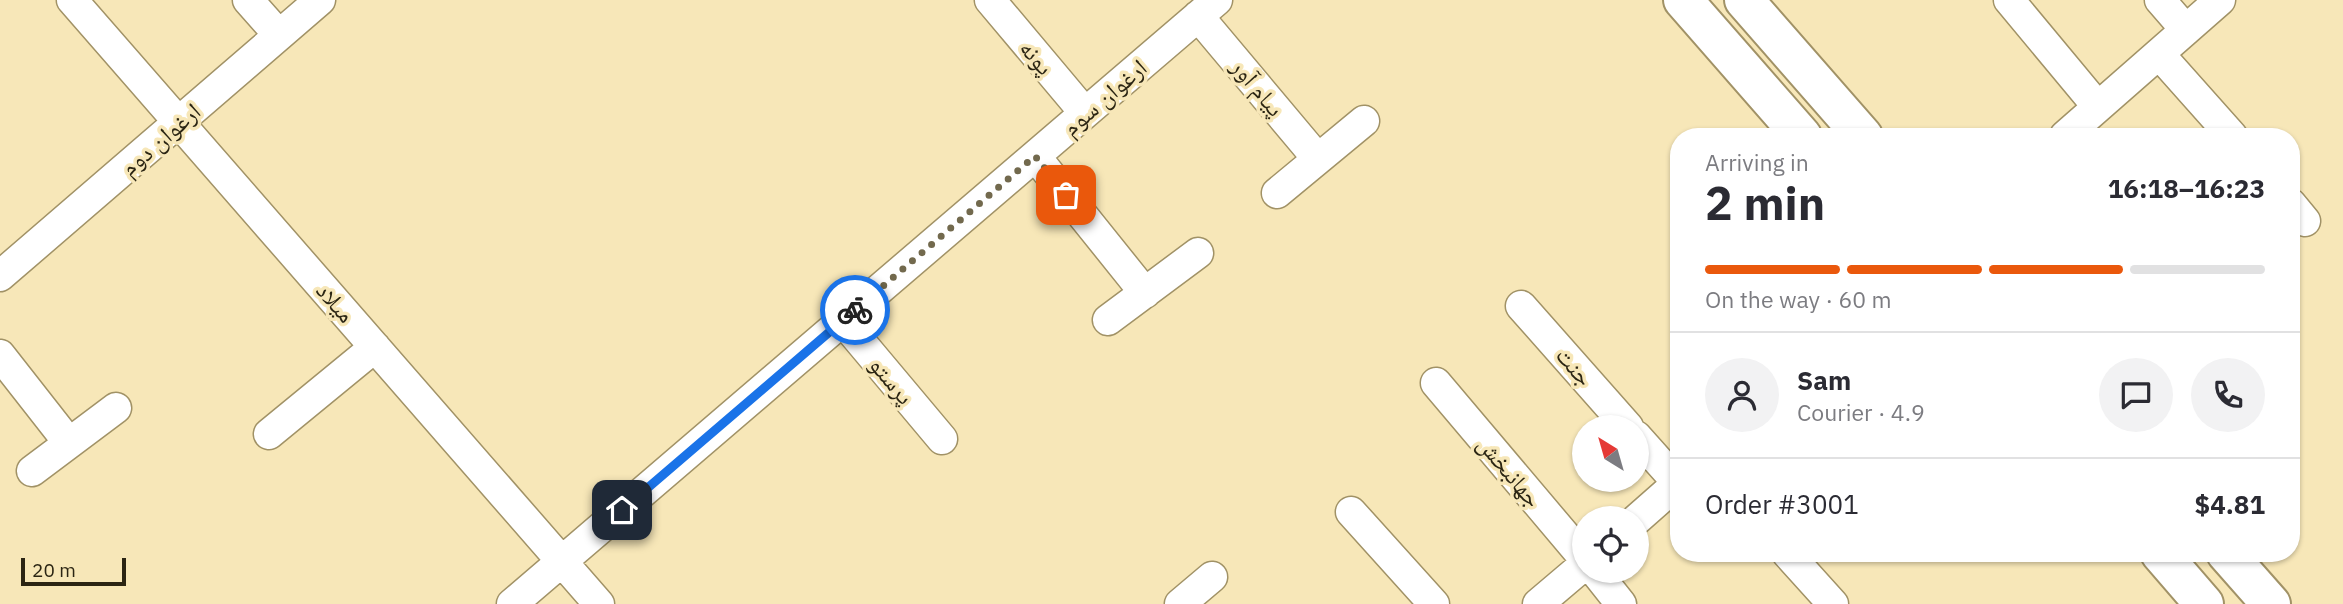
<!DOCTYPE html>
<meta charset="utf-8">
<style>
:root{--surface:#fff;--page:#f2f2f3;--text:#2b2b33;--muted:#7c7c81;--line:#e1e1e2;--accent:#ea580c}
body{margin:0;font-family:"IBM Plex Sans","Noto Naskh Arabic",sans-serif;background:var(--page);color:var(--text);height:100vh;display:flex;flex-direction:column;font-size:26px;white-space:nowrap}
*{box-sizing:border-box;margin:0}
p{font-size:23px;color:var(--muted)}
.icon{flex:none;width:38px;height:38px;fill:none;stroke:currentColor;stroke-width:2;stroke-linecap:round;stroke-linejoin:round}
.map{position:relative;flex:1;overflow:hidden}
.sheet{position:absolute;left:1670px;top:128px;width:630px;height:434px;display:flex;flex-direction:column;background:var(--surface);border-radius:28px;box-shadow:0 2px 5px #0004}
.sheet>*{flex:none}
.needle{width:46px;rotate:323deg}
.buttons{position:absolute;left:1572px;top:415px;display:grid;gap:14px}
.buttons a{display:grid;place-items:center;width:77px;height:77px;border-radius:50%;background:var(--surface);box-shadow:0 2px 5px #0004;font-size:35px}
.scale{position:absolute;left:21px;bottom:18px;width:105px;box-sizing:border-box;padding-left:7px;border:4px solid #2b2513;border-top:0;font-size:19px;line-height:24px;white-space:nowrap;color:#2b2513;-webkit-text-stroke:5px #f7e7b8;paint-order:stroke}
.pin{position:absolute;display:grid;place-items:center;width:60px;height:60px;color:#fff;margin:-30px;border-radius:14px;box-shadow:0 4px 10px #0006}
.courier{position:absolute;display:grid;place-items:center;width:70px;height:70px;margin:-35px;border:5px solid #1a73e8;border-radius:50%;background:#fff;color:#222;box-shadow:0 2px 9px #0007}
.headline em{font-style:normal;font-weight:700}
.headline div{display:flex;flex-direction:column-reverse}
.headline{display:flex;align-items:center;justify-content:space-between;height:119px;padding:0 35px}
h1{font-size:46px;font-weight:700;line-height:52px}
.bar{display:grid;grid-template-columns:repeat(4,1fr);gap:10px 7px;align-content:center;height:84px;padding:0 35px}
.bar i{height:9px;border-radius:5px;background:var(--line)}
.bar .active{background:var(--accent)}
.bar p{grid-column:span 4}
.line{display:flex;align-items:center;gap:18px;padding:0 35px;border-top:2px solid var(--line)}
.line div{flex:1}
.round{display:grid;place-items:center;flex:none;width:74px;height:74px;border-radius:37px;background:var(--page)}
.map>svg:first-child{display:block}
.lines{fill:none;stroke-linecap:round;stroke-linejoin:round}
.street-casing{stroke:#a19266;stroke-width:33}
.secondary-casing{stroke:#a19266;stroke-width:42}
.street{stroke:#fff;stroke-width:30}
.secondary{stroke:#fff;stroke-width:38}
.done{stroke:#72694d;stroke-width:7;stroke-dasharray:0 12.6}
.route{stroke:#1a73e8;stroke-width:9}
.labels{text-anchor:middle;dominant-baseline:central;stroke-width:7;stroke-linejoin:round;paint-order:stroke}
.street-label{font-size:24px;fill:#2b2513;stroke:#f7e7b8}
</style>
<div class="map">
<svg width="2343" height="604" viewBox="0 0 2343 604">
<rect width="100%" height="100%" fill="#f7e7b8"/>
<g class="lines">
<g class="street-casing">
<path id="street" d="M72,0l527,604
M248,0l31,35
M990,0l95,113
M2009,0l89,107
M2160,0l26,30
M1198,16l120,143
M2159,54l73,82
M2065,136l155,-136
M1035,156l110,137
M1277,193l87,-72
M2291,204l14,17
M0,276l320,-276
M1521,306l107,121
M1108,320l90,-67
M843,321l99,118
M0,355l69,88
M1436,383l148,175
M269,434l106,-87
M1636,436l42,47
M32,471l84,-63
M1351,512l83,92
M1636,520l42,-37
M1787,553l46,51
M1594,570l27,34
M512,604l705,-604
M1180,604l32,-27
M1538,604l46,-39"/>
</g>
<g class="secondary-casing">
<path id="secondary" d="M1683,0l119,136
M1744,0l119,136
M2160,553l44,51
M2226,553l45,51"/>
</g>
<use href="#street" class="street"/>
<use href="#secondary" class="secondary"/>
</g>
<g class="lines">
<path class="done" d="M855,310l180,-154 31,39"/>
<path class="route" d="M622,510l233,-200"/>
</g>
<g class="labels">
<g class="street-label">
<text transform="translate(1037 57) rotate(50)">پونه</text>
<text transform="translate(1258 87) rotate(50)">پیام آور</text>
<text transform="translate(1104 97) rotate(-41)">ارغوان سوم</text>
<text transform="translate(160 139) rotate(-41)">ارغوان دوم</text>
<text transform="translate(336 302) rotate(49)">میلاد</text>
<text transform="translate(1575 366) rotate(49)">جنت</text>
<text transform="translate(892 380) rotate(50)">پرستو</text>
<text transform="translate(1510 471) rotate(50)">جهانبخش</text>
</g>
</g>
</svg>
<div class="buttons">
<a><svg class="needle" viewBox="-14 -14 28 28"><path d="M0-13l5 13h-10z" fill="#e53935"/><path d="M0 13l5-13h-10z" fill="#7c7c81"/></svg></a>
<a><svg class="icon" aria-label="locate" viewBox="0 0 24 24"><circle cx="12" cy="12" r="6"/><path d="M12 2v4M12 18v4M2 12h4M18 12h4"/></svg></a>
</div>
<div class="scale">20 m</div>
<div class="pin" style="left:1066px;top:195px;background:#ea580c"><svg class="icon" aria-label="bag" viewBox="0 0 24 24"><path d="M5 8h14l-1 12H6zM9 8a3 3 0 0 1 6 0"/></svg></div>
<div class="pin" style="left:622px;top:510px;background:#1f2937"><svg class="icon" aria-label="home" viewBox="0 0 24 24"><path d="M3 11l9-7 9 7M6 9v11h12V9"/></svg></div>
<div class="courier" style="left:855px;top:310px"><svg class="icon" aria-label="bike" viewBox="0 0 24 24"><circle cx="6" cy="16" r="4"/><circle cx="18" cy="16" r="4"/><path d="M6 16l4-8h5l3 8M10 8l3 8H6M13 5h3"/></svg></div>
<section class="sheet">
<div class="headline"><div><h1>2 min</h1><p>Arriving in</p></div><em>16:18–16:23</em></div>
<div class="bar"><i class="active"></i><i class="active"></i><i class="active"></i><i></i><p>On the way · 60 m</p></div>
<div class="line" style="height:126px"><a class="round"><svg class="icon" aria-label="person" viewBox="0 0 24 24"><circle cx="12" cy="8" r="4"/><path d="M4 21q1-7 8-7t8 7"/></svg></a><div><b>Sam</b><p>Courier · 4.9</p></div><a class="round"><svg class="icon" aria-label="chat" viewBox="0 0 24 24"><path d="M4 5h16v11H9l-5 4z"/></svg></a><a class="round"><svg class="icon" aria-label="phone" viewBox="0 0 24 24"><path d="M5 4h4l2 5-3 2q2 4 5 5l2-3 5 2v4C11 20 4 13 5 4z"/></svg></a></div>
<div class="line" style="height:91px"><div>Order #3001</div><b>$4.81</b></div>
</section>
</div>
